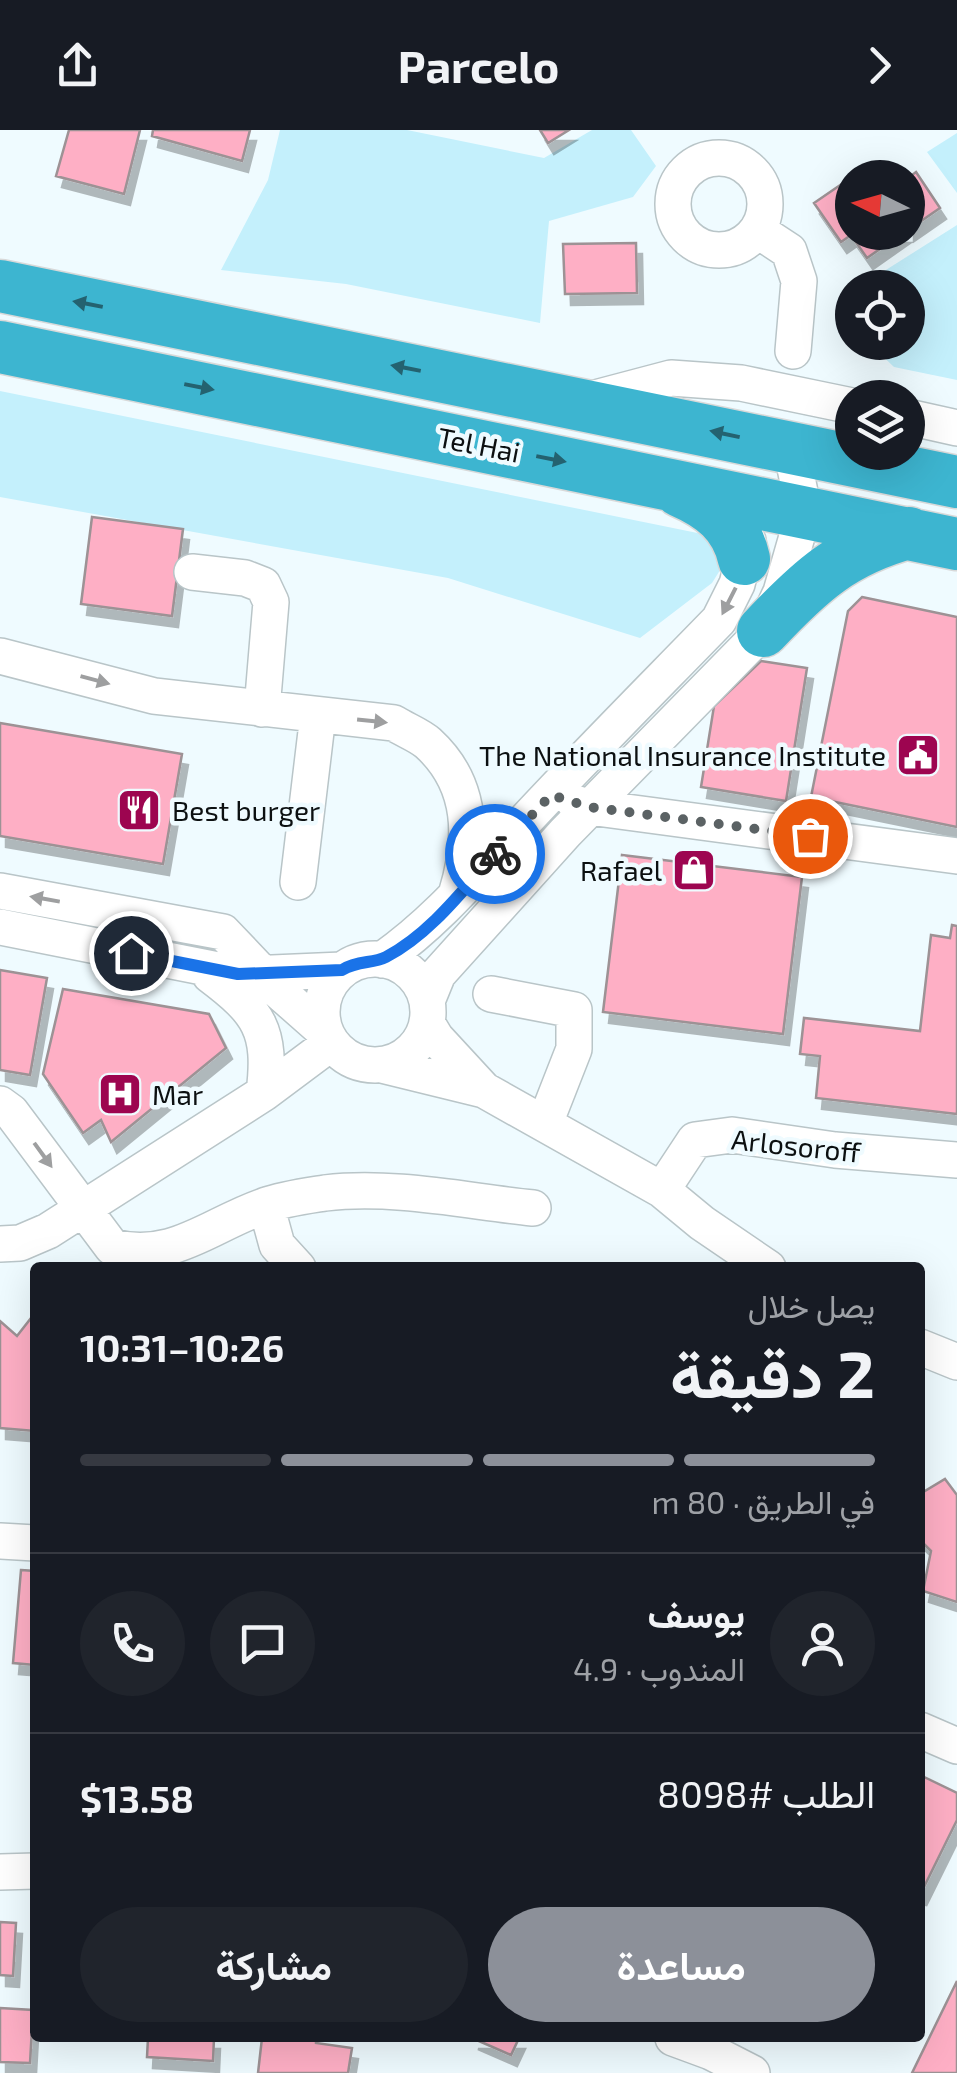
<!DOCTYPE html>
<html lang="ar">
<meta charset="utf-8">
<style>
:root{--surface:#171b24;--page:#20242c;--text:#f1f3f6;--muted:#9ea1a6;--line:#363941;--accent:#8c9099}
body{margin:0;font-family:"Exo 2",Vazirmatn,sans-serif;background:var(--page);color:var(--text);direction:rtl;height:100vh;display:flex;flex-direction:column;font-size:38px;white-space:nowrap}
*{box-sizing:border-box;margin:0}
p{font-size:32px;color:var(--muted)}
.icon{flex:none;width:55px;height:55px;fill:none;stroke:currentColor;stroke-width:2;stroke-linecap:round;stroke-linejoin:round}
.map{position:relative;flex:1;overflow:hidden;direction:ltr}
.panel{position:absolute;left:30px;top:1132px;width:895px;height:780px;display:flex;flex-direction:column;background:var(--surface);border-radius:10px;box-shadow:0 10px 40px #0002;direction:rtl}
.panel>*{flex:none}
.needle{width:65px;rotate:275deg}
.tools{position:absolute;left:835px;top:30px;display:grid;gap:20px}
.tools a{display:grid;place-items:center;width:90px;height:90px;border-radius:50%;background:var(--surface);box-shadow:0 10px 40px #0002;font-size:50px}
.pin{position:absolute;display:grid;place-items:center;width:85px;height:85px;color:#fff;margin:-42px;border:5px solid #fff;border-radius:50%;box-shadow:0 2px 10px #0007}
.courier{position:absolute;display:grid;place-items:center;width:100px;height:100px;margin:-50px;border:8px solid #1a73e8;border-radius:50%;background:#fff;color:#222;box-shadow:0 2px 12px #0007}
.summary em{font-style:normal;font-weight:700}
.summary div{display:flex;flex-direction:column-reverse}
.summary{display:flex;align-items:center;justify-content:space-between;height:170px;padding:0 50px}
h1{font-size:65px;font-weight:700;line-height:75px}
.bar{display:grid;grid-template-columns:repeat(4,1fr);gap:15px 10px;align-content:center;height:120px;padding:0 50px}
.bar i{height:12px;border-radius:8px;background:var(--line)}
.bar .active{background:var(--accent)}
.bar p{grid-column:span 4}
.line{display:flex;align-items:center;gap:25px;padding:0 50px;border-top:2px solid var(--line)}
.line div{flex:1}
.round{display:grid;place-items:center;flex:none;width:105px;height:105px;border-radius:52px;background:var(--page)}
.action{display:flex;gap:20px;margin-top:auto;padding:20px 50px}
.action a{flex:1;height:115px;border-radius:60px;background:var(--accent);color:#fff;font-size:40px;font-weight:700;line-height:115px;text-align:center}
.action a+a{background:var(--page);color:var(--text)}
header{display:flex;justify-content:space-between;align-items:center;height:130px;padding:0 50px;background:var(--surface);font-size:45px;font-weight:700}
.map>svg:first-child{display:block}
.green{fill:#c4f0fc}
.building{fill:#feafc5;stroke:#9d9295;stroke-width:2.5;filter:url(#shadow)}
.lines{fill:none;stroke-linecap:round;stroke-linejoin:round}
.minor-casing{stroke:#b9c5c8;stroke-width:38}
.highway-casing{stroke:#d8d9d9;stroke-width:55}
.minor{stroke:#fff;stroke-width:35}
.highway{stroke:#3db5d0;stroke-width:52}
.oneway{fill:#246270}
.oneway2{fill:#9e9fa0}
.done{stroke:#5b6264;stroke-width:10;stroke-dasharray:0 18}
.route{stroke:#1a73e8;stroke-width:12}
.labels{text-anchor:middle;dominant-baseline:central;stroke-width:9;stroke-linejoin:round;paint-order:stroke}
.street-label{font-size:28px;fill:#0c1011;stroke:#effbff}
.poi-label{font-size:28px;fill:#0c1011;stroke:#effbff;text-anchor:end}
</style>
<header><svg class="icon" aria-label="forward" viewBox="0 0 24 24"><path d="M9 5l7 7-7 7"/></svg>Parcelo<svg class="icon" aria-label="share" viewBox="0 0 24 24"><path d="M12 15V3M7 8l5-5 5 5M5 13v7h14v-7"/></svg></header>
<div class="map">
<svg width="957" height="1943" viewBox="0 0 957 1943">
<defs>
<filter id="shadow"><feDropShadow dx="6" dy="11" stdDeviation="0" flood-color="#0004"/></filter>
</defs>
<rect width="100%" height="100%" fill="#effbff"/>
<path class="green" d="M280,0h127l137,28 48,-28h39l25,36 -23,31 -84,24 -9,102 -194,-39 -125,-14 47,-90z
M957,3v60l-30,-41z
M957,95v155l-63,-13 -25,-24 39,-1v-54l-49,-1z
M0,261l727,148v20l-15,24 -72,55 -192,-60 -448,-81z"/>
<path class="building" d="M69,0h71l-16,64 -68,-18z
M153,0h97l-8,31 -90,-25z
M540,0h29l-21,13z
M868,36l8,12h-24v54h52l-37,26 -16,-23 -10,7 -27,-39z
M916,42l24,36 -32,22v-52z
M636,113l1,50 -72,1 -2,-50z
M92,387l91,12 -11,87 -91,-12z
M862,467l95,20v210l-146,-30 37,-186z
M761,531l46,7 -21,133 -85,-14 13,-81z
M0,593l182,31 -19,110 -163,-28z
M622,725l180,22 -19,157 -180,-22z
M952,795l5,1v188l-141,-16 4,-42 -20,-2 4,-36 116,13 11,-96 19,3z
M0,840l47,8 -17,97 -30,-5z
M63,859l146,25 17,34 -115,94 -10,-22 -18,13 -40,-59z
M35,1183v118l-35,-3v-107l17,15z
M945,1349l12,16v107l-34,-11 8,-40 -11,-11v-46z
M21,1440l14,1v94l-22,-2z
M920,1645l37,18v27l-37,75z
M0,1792l16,1 -3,53 -13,-1z
M957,1851v92h-45z
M0,1878l33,2 -3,53 -30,-1z
M148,1908h66l-1,23 -66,-4z
M262,1908h54v5l36,5 -4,25h-90z
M472,1908h47l-8,17z"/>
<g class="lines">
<g class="minor-casing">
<path id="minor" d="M673 74a46 46 0 1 1 92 0a46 46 0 1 1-92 0Z
M757,100l32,21 10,30 -6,70
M584,271l87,-23 70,5 111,23
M908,287l49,11
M192,442l53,6 18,7 8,17 -9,107
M0,526l154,40 240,27c11,7 25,12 34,20 46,42 45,97 28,152
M575,673l14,4 368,49
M298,752l20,-167
M0,761l223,41 39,41
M0,797l238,47 37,14 50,44
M322 882a53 53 0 1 1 106 0a53 53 0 1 1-106 0Z
M382,830c52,-37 86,-77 128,-123 68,-74 139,-145 209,-217l18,-36 11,-43
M248,844l94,-4
M210,845c49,37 62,55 54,118
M491,864l83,16v39l-29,74
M427,871l11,-27 127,-141 198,-202 18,-39 23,-80 -13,-64
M427,893l9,15 48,52
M382,935l102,25 178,100 40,33 66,45
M0,974l11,8 101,135c62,15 97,-22 152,-41 19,-7 42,-10 61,-13 68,-8 141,8 208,15
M662,1060l33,-50 37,-5 103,15 122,10
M266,1075l11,40 21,23
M0,1114l20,-1 28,-12 216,-138 67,-50
M920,1217l37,15
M0,1411l35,2
M920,1600l37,16
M0,1742l35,-1
M673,1908l38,14 41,21"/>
</g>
<g class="highway-casing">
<path id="highway" d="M0,156l957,196
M0,217l957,197
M680,361c32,14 56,32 64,68
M763,501c46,-49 79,-80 146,-98"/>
</g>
<use href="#minor" class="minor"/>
<use href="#highway" class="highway"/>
</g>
<defs><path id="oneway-solid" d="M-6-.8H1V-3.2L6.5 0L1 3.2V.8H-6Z" transform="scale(2.5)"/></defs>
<g class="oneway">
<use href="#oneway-solid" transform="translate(88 174) rotate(-169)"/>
<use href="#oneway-solid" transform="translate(406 238) rotate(-169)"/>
<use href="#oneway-solid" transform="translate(199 257) rotate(11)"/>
<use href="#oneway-solid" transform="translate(725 304) rotate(-168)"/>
<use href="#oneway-solid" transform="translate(551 329) rotate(11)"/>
</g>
<g class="oneway2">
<use href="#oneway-solid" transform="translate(729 471) rotate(117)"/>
<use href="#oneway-solid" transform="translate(95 550) rotate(15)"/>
<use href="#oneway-solid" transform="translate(372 591) rotate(6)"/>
<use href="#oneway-solid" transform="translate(45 769) rotate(-170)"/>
<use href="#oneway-solid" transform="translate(43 1025) rotate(54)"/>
</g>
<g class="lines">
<path class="done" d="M495,724l56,-59 38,12 221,29"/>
<path class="route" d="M131,823l107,21 104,-4c16,-10 30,-6 44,-13 44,-23 77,-67 109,-103"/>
</g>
<defs>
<g id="civic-square" transform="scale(2.25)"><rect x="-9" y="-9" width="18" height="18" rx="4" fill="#9d0550" stroke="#effbff"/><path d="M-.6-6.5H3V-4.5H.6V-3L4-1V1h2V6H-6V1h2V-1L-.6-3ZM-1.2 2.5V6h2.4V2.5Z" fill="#fff"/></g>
<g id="restaurant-square" transform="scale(2.25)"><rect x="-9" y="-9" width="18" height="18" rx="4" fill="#9d0550" stroke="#effbff"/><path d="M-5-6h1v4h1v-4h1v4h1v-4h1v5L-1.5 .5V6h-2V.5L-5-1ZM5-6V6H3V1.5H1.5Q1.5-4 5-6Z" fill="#fff"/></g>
<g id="shop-square" transform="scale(2.25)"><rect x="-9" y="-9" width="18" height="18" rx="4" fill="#9d0550" stroke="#effbff"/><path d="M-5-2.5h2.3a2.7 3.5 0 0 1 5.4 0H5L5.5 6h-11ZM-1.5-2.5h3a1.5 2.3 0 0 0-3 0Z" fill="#fff"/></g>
<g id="hospital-square" transform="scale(2.25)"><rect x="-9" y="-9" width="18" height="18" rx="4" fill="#9d0550" stroke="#effbff"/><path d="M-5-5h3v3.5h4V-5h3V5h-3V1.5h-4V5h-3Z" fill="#fff"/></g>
</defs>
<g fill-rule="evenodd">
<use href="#civic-square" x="918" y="625"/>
<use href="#restaurant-square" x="139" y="680"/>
<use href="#shop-square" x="694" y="740"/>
<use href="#hospital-square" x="120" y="964"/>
</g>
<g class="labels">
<g class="street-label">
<text transform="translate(479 314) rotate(11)">Tel Hai</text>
<text transform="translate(796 1015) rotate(6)">Arlosoroff</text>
</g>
<g class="poi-label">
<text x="886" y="625">The National Insurance Institute</text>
<text x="172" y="680" text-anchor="start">Best burger</text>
<text x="662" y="740">Rafael</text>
<text x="152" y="964" text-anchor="start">Mar</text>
</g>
</g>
</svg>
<div class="tools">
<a><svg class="needle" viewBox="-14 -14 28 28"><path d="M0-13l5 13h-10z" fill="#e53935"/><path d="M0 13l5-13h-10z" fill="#9ea1a6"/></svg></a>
<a><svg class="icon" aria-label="locate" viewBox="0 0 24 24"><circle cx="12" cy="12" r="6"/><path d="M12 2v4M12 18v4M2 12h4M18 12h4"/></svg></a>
<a><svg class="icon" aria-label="layers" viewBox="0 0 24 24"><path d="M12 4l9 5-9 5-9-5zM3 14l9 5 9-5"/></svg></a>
</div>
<div class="pin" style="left:810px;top:706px;background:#ea580c"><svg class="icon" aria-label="bag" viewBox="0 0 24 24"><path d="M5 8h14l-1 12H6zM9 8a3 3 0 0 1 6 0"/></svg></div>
<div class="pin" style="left:131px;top:823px;background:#1f2937"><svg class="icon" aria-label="home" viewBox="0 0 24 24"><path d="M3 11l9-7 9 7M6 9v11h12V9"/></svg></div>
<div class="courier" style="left:495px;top:724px"><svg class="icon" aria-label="bike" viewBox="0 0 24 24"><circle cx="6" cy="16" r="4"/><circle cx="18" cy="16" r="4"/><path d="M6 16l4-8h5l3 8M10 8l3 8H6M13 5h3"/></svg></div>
<section class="panel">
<div class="summary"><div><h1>2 دقيقة</h1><p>يصل خلال</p></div><em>10:26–10:31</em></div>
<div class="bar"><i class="active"></i><i class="active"></i><i class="active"></i><i></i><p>في الطريق · 80 m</p></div>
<div class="line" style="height:180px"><a class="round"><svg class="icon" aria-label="person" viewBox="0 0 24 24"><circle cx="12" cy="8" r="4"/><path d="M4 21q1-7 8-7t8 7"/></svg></a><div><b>يوسف</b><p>المندوب · 4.9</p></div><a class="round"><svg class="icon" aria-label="chat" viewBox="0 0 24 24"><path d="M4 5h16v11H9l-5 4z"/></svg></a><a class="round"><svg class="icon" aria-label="phone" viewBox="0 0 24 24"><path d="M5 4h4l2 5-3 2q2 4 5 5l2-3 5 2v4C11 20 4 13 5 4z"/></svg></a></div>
<div class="line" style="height:130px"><div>الطلب #8098</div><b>$13.58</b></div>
<div class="action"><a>مساعدة</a><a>مشاركة</a></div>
</section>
</div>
